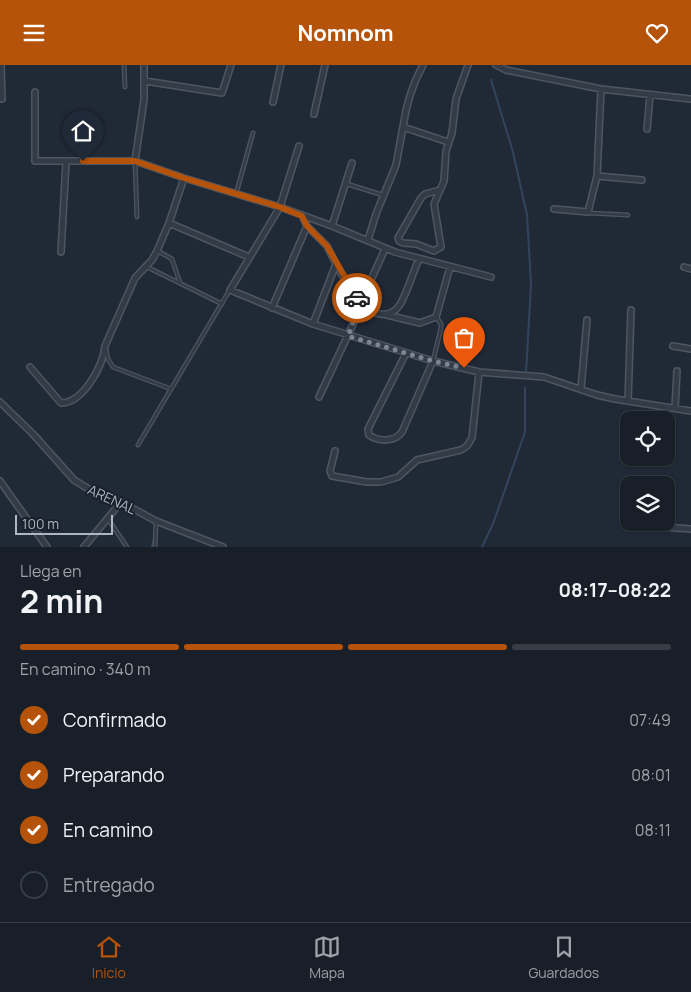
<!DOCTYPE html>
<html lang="es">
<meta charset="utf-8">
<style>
:root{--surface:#181f28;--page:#212730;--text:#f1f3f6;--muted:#9fa2a8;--line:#363d45;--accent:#b45309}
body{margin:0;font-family:Manrope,sans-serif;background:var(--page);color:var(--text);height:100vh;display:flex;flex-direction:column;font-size:19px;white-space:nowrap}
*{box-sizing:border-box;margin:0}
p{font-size:16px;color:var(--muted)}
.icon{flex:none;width:28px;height:28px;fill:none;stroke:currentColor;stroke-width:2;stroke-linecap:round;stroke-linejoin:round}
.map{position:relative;height:482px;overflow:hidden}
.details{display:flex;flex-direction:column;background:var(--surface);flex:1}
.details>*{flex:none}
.tools{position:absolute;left:620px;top:346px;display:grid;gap:10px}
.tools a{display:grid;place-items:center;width:55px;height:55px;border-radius:10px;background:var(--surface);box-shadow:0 1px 4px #0004,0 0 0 1px var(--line);font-size:25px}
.scale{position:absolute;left:15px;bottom:12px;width:98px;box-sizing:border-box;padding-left:5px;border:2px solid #adb6c3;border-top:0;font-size:14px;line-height:18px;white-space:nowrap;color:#adb6c3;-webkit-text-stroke:4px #19202b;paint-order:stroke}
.pin{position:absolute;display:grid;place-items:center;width:42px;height:42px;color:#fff;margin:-51px -21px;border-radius:50% 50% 50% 0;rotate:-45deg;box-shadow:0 0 5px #0007}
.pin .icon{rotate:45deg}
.courier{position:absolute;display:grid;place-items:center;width:50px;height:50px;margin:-25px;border:4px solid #b45309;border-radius:50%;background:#fff;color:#222;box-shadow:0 1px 6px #0007}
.overview em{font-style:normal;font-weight:700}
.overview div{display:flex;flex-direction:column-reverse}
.overview{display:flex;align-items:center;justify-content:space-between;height:85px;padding:0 20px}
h1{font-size:32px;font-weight:700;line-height:38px}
.bar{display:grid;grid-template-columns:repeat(4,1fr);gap:8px 5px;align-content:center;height:60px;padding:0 20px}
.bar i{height:6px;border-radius:4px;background:var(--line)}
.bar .active{background:var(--accent)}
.bar p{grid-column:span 4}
ol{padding:0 20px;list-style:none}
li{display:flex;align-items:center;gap:15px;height:55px}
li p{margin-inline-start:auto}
li .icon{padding:5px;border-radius:50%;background:var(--accent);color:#fff;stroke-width:4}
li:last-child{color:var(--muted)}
li i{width:28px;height:28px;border:2px solid var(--line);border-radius:50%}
header{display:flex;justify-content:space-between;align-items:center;height:65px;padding:0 20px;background:var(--accent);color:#fff;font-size:22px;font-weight:700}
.menu{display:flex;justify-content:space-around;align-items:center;height:70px;border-top:1px solid var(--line);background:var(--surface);font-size:14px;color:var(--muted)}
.menu a{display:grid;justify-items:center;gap:2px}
.menu .active{color:var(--accent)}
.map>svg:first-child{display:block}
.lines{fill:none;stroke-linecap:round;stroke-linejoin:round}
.stream{stroke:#33455d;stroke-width:2}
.lane-casing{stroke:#4e5661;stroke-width:5}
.street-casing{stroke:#4e5661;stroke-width:8}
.lane{stroke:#333b46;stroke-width:2.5}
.street{stroke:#333b46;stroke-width:5}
.done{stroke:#7c8592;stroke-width:5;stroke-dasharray:0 9}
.route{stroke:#b45309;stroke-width:6}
.labels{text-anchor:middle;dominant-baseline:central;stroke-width:4;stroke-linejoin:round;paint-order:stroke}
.street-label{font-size:14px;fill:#adb6c3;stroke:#19202b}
</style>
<header><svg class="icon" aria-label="menu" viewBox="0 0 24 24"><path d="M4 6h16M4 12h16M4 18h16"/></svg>Nomnom<svg class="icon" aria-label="heart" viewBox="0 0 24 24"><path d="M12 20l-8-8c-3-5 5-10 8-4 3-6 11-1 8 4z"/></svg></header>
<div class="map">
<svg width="691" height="482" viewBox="0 0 691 482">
<rect width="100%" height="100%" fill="#202936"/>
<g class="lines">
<path class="stream" d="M491,15l22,72 14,63 4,69 -5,89
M152,482l1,-6
M482,482l11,-23 32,-92v-44"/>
<g class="lane-casing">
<path id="lane" d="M124,0l1,22
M135,96l2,56
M347,119l36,11
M236,129l17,-61
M589,148l39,2
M158,186l14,8 8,24
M147,202l75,37
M106,285l2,9 5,8 58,22
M433,296l8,-33v-4l-4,-6
M138,380l91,-154
M108,454l19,28
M155,482l1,-25"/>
</g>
<g class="street-casing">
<path id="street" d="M1,0l1,34
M423,0c-11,20 -17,40 -20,62l45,15
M496,0l10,5 95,19 90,10
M145,16l77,12 9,-28
M35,27v69h100l49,17 96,29 52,19 63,26 96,25
M273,37l8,-37
M314,49l11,-49
M647,64l3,-34
M299,81l-19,61 -50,83 83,34 120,37 46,11 65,5 53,18 18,4 76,12
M135,96l9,-61v-35
M597,111l45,4
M440,125l-15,4 -4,4 -23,40 1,3 4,2 13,1 18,7 7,-4 -7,-43 10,-23 2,-30 6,-18 4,-34 12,-34
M554,144l34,3 9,-36 4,-87
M169,158l80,34
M307,161l20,20 9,18 -23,60
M332,161l20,-63
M368,175l8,-26 20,-49 7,-38
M61,187l5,-90
M336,199c6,10 17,34 25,40 10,10 28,16 38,2 7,-10 14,-34 20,-47
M684,202l7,2
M272,243l35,-82 -5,-10
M387,250l33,8 16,-6 14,-50
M673,281l18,3
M406,288l-38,76 1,6c10,7 26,7 33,-3l31,-71
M30,302l31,36c22,0 42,-37 44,-57l30,-68 17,-18 5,-9 12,-28 15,-45
M581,324l6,-69
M319,332l36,-77 5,-16 25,-55
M628,336l3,-91
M0,337l33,32 41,46 18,11 29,11 35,19 67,26
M675,343l2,-37
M335,386l-5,20 2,5 35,6h14l17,-5 19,-17 44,-10 6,-4 5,-8 7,-66
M0,416l47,66
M664,462l27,2
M84,482l37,-45"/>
</g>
<use href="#lane" class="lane"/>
<use href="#street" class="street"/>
</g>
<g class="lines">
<path class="done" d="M357,233l3,6 -12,32 85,25 31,7"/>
<path class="route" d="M83,96h52l49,17 96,29 22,9 5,10 20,20 30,52"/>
</g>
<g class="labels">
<g class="street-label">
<text transform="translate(112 434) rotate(25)">ARENAL</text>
</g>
</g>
</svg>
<div class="tools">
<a><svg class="icon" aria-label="locate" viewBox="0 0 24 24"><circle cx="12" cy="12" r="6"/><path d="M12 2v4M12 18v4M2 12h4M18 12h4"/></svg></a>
<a><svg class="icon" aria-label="layers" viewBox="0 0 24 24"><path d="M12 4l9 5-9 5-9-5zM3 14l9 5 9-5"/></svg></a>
</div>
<div class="scale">100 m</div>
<div class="pin" style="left:464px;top:303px;background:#ea580c"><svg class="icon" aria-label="bag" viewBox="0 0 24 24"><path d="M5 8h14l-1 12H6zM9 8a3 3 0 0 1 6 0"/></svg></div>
<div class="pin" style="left:83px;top:96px;background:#1f2937"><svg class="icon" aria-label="home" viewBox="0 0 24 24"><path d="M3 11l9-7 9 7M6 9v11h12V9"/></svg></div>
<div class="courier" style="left:357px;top:233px"><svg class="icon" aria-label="car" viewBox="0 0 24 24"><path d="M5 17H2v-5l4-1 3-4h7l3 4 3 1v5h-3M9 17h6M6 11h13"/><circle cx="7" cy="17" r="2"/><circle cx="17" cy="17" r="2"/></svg></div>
</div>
<section class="details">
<div class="overview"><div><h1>2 min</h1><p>Llega en</p></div><em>08:17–08:22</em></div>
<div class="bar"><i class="active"></i><i class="active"></i><i class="active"></i><i></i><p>En camino · 340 m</p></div>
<ol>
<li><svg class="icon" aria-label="check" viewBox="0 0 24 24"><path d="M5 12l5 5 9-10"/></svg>Confirmado<p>07:49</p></li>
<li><svg class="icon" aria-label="check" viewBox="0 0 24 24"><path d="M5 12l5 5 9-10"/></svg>Preparando<p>08:01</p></li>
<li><svg class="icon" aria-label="check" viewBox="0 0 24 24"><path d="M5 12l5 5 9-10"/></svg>En camino<p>08:11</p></li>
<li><i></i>Entregado</li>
</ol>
</section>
<nav class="menu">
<a class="active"><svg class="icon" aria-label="home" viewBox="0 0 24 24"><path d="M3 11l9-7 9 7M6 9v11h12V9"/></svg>Inicio</a>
<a><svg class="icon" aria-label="map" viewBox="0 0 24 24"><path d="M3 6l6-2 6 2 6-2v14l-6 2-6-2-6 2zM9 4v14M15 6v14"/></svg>Mapa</a>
<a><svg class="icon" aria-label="saved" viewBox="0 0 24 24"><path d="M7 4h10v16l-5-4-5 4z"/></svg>Guardados</a>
</nav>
